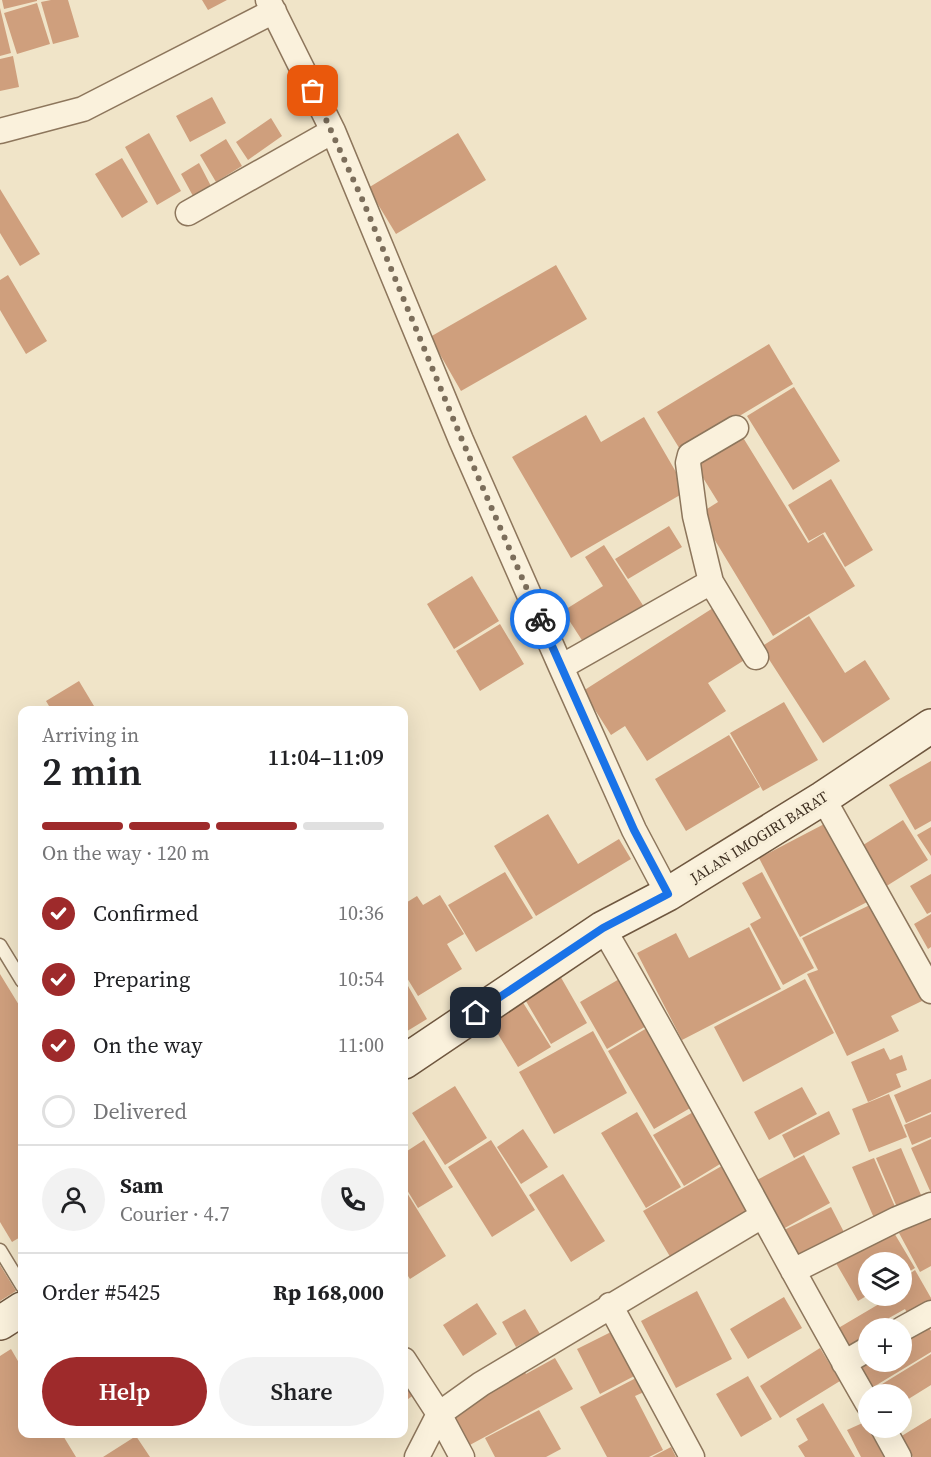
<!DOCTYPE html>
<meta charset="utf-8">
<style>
:root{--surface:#fff;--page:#f2f2f2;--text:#202124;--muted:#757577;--line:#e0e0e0;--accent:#9e2a2b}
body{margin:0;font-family:"Source Serif 4",serif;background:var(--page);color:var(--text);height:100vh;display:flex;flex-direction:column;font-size:22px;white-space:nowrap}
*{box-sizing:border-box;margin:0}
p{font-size:20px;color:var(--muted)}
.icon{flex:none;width:33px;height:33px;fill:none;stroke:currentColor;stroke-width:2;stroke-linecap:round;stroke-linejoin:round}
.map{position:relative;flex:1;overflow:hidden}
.side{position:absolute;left:18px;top:706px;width:390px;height:732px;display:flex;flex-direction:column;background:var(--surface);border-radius:12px;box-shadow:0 6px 24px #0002}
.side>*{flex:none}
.tools{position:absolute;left:858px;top:1252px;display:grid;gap:12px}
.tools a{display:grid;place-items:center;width:54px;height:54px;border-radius:50%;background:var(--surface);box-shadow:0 6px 24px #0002;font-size:30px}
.pin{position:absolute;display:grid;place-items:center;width:51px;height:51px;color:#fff;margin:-26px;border-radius:12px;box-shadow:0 3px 9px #0006}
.courier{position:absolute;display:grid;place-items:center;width:60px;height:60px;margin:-30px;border:4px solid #1a73e8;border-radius:50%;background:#fff;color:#222;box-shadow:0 2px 8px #0007}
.headline em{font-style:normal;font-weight:600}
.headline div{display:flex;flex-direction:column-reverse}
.headline{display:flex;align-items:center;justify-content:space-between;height:102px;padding:0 24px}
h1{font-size:39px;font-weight:600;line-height:45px}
.bar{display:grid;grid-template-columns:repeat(4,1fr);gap:9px 6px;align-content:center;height:72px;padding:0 24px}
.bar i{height:8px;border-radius:4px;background:var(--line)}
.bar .selected{background:var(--accent)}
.bar p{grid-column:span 4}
.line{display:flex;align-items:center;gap:15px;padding:0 24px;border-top:2px solid var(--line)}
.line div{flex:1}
.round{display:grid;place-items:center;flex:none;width:63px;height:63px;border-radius:32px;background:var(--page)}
ol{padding:0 24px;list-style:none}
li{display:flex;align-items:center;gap:18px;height:66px}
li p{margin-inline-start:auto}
li .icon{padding:6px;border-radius:50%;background:var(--accent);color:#fff;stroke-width:4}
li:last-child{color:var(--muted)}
li i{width:33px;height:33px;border:3px solid var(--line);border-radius:50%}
.action{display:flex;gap:12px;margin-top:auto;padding:12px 24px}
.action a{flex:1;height:69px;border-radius:36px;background:var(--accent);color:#fff;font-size:24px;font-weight:600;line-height:69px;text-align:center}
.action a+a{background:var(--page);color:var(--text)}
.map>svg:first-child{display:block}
.building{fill:#cf9f7d}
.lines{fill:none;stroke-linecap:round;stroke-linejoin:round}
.service-casing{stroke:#8d765c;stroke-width:15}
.minor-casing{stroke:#8d765c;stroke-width:27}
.secondary-casing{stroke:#6f573f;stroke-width:36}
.service{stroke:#faf1dc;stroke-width:12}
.minor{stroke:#faf1dc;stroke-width:24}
.secondary{stroke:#faf1dc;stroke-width:33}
.done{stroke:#7c6e5b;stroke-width:6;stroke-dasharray:0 10.8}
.route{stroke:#1a73e8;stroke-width:8}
.labels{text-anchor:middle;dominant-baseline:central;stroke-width:6;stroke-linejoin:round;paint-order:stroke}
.street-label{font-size:15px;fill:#3d2e20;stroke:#f7eed8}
</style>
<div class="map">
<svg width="931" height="1457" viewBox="0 0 931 1457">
<rect width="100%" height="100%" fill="#f0e4c8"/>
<path class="building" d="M2,0h35v1l-33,8z
M51,0h17l11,37 -26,7 -12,-42z
M202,0h25l-19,10z
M37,3l13,41 -33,10 -13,-41z
M0,8l11,45 -11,3z
M13,56l6,31 -19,4v-32z
M212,97l14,26 -36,19 -14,-26z
M271,118l11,18 -34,24 -12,-18z
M149,133l32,58 -24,14 -32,-58z
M458,133l28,47 -90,54 -28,-46z
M226,139l16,27 -26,16 -16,-27z
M122,158l26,44 -26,16 -27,-44z
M199,163l12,23 -18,10 -12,-22z
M0,189l40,65 -20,12 -20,-33z
M556,265l31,54 -126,72 -31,-54z
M8,275l39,66 -21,13 -26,-44v-30z
M769,344l24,40 -112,67 -24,-39z
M794,387l46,74 -47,29 -46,-74z
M586,415l15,27 43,-25 43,74 -116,67 -59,-101z
M739,431l69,112 15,-9 32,52 -82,50 -74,-122 19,-12 -26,-42z
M831,479l42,71 -28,17 -20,-35 -16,9 -21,-36z
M669,526l13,21 -54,32 -13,-20z
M604,545l42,65 -59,38 -24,-37 40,-25 -18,-29z
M472,576l27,45 -45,28 -27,-45z
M713,608l33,51 -38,24 18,28 -79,50 -22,-35 -14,9 -28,-44z
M809,616l36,57 20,-13 25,39 -67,44 -62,-96z
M500,624l24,40 -44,27 -24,-40z
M79,681l18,30h-45l-6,-10z
M784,702l34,58 -55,31 -33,-58z
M729,735l31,52 -74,44 -31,-52z
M931,761v60l-16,9 -26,-45z
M548,814l30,50 41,-25 12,20 -95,57 -42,-70z
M903,820l25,40 -43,27 -25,-40z
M828,822l41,79 -69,36 -41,-79z
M931,827v29l-14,-21z
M505,872l28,46 -57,34 -28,-47z
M762,872l52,96 -31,17 -33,-61 11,-6 -19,-35z
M931,874v38l-4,2 -17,-28z
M440,895l24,39 -17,10 15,25 -44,27 -14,-23v-69l13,-8 6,9z
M874,903l48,98 -31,15 8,15 -52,25 -40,-82 11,-4 -16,-32z
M931,914v33l-3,2 -14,-25z
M749,927l32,62 -99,51 -45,-87 39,-20 13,25z
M0,974l22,36v226l-10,6 -12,-20z
M559,974l28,49 -36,21 -28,-48z
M621,978l27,47 -41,24 -27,-47z
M404,979l23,40 -23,14z
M805,979l29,54 -91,49 -29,-55z
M522,1001l29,46 -33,20 -28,-46z
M647,1028l45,79 -38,22 -46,-78z
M593,1031l34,62 -73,41 -35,-62z
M884,1048l6,12 12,-5 5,15 -11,4 5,13 -33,15 -17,-40z
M931,1079v33l-25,11 -12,-28z
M455,1086l32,52 -42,27 -33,-52z
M802,1087l15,27 -48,26 -15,-28z
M889,1094l18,43 -38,15 -17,-43z
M695,1111l30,50 -41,25 -31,-51z
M829,1111l11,23 -46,24 -12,-23z
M637,1112l44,75 -35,21 -45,-75z
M931,1114v23l-19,8 -8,-20z
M523,1129l25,38 -27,17 -24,-37z
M931,1139v54l-20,-45z
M424,1140l29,47 -35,21 -14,-23v-32z
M491,1140l44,70 -43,27 -44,-70z
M901,1148l23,54 -25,10 -23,-54z
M804,1155l26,48 -47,26 -26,-49z
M874,1158l25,58 -22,9 -25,-58z
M727,1163l28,50 -83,47 -29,-49z
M563,1174l42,67 -34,21 -42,-67z
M404,1188l42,68 -36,23 -6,-9z
M831,1207l15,29 -50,24 -14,-29z
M931,1216v50l-11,6 -21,-39z
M890,1226l25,42 -13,8v-13h-34v32l-10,6 -25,-43z
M0,1265l16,26 -16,10z
M915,1270l16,28v11l-20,11 -6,-11 -16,9 5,9 -4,2h-22v12l-20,12 -13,-23 44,-26 -5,-8h28v-17z
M697,1291l35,68 -56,29 -35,-67z
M784,1297l18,31 -54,31 -18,-30z
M477,1303l20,31 -34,22 -20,-31z
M525,1309l15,25 -24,13 -14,-25z
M923,1318l8,13v21l-61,37 -17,-28 49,1v-31z
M613,1331l27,42 -40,21 -23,-45z
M820,1348l20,33 -60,37 -20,-32z
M11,1349l11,19v66h40l14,23h-76v-101z
M931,1354v31l-29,18v-8h-25l-3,-6z
M555,1358l18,31 -105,57 -20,-36 72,-47 6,11z
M404,1375l11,19 -11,8z
M748,1376l24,43 -31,18 -25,-43z
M636,1378l8,14 -9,4 28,54 -14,7h-42l-27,-50z
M823,1403l32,54h-50l-7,-11 10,-6 -12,-21z
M539,1410l22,39 -15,8h-51l-10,-19z
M931,1418v39h-18l-13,-20z
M867,1421l1,7 16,29h-23l-14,-27z
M136,1436l14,21h-47z
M671,1447l5,10h-24z"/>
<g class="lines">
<g class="service-casing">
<path id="service" d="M0,945l22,36
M0,1250l22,36"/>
</g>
<g class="minor-casing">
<path id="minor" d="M268,0l65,131 128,309 100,227 73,163 34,64
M0,131l83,-22 191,-98
M188,213l145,-82
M736,428l-46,27 -2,8 7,53 16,66 45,75
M561,667l150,-85
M823,798l108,193
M603,928c92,157 174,319 265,476
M793,1271l104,-52 34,-14
M610,1305l82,152
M902,1329l29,-16
M404,1360l35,54 23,43
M844,1363l24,-14
M883,1428l16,29
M417,1457l22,-43 42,-30 281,-168"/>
</g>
<g class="secondary-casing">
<path id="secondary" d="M404,1062l199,-134 65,-34 155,-96 108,-72
M0,1323l22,-14"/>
</g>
<use href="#service" class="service"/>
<use href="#minor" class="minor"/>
<use href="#secondary" class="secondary"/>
</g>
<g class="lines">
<path class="done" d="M313,91l50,110 99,239 78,179"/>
<path class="route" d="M476,1013l127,-85 65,-34 -34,-64 -94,-211"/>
</g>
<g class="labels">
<g class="street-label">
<text transform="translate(759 837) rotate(-32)">JALAN IMOGIRI BARAT</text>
</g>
</g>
</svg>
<div class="tools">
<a><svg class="icon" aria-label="layers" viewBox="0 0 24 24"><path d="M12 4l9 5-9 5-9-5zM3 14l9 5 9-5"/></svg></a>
<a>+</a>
<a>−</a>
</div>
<div class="pin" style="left:313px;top:91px;background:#ea580c"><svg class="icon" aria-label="bag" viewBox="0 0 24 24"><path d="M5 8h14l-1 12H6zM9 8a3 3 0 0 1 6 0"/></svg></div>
<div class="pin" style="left:476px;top:1013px;background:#1f2937"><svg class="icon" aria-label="home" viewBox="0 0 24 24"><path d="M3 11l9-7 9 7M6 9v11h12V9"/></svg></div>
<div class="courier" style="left:540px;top:619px"><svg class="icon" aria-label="bike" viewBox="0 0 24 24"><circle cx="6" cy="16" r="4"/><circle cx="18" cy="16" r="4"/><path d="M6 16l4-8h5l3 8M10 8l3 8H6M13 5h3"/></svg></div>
<section class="side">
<div class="headline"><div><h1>2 min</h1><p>Arriving in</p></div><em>11:04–11:09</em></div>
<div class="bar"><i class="selected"></i><i class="selected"></i><i class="selected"></i><i></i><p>On the way · 120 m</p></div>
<ol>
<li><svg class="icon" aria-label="check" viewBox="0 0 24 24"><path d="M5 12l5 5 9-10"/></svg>Confirmed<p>10:36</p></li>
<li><svg class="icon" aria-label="check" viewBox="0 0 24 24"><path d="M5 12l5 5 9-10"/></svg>Preparing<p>10:54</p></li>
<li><svg class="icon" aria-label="check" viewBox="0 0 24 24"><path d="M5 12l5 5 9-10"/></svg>On the way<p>11:00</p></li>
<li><i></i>Delivered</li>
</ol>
<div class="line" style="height:108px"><a class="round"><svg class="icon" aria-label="person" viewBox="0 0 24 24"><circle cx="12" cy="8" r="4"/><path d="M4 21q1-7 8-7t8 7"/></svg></a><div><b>Sam</b><p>Courier · 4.7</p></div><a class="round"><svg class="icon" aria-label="phone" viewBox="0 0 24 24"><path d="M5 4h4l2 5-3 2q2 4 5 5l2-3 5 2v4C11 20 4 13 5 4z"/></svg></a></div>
<div class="line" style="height:78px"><div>Order #5425</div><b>Rp 168,000</b></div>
<div class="action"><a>Help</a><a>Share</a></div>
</section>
</div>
